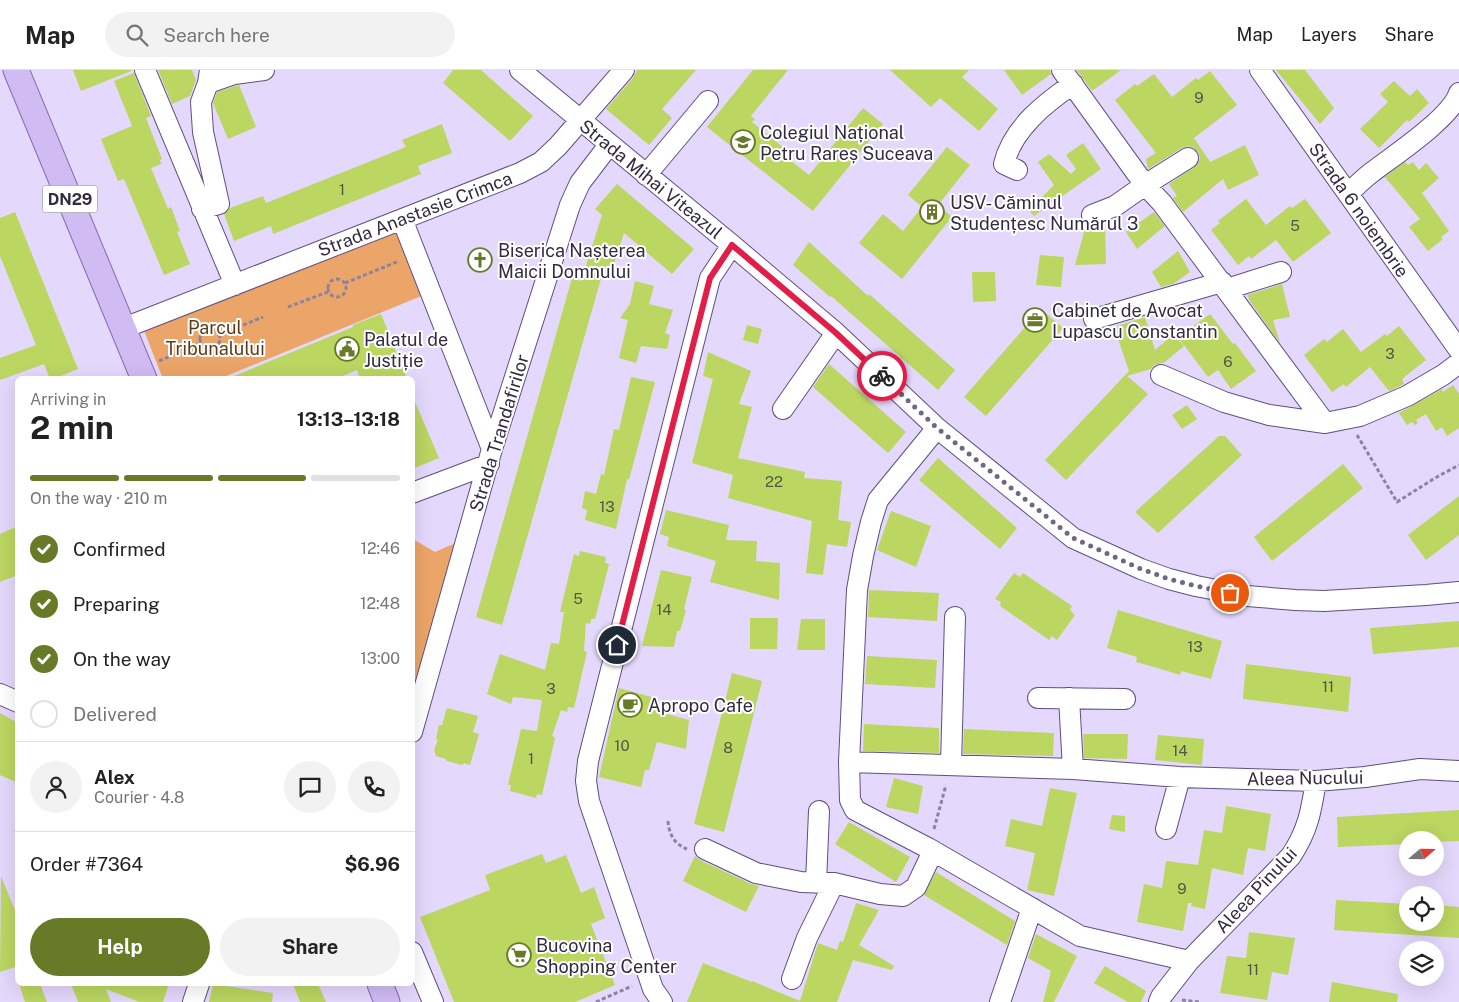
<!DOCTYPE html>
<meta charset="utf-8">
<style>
:root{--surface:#fff;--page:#f2f2f2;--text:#222;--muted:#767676;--line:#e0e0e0;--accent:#687928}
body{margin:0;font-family:"Public Sans",sans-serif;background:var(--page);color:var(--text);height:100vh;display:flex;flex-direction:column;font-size:19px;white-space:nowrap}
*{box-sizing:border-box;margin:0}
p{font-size:16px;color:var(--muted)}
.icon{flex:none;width:28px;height:28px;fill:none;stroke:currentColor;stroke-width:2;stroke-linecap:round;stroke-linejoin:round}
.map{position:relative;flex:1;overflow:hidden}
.details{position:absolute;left:15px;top:306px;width:400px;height:610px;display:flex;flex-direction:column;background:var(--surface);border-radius:8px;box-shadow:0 5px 20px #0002}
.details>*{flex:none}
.needle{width:32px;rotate:70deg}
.tools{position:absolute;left:1399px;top:761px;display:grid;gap:10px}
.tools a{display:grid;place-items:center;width:45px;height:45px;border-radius:50%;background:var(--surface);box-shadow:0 5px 20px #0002;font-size:25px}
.pin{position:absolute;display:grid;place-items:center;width:42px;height:42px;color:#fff;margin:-21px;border:2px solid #fff;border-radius:50%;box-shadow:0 1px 5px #0007}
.courier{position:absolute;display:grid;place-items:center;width:50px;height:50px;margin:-25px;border:4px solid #e11d48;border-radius:50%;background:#fff;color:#222;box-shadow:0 1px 6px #0007}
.overview em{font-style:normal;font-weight:700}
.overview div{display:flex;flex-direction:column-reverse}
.overview{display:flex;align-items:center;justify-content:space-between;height:85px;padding:0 15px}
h1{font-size:32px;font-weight:700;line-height:38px}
.bar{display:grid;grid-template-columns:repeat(4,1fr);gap:8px 5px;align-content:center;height:60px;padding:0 15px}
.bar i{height:6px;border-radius:4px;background:var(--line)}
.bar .active{background:var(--accent)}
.bar p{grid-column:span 4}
.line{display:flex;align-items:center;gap:12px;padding:0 15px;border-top:1px solid var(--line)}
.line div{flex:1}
.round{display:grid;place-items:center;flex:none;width:52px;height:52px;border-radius:26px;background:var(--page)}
ol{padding:0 15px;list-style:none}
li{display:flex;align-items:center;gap:15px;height:55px}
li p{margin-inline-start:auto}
li .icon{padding:5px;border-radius:50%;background:var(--accent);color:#fff;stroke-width:4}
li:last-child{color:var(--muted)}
li i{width:28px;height:28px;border:2px solid var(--line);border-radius:50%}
.action{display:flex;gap:10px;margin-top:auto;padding:10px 15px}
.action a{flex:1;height:58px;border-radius:30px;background:var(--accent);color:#fff;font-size:20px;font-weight:700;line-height:58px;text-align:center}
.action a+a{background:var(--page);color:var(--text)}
header{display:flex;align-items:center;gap:30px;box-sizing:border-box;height:70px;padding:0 25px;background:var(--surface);border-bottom:1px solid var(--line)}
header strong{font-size:24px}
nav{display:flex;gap:28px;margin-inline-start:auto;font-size:18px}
.search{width:350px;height:45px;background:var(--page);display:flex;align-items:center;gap:12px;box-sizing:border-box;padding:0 18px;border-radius:28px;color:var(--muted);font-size:19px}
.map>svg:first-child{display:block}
.green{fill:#eca568}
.building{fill:#bbd661}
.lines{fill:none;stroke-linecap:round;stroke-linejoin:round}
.minor-casing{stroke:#614e80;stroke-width:22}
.major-casing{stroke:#856ab0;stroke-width:27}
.path{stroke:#8d83a1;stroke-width:3;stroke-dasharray:4 2.5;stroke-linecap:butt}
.minor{stroke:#fff;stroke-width:20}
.major{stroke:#d0bbf3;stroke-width:25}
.done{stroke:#706782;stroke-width:5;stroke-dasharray:0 9}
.route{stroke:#e11d48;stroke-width:6}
.labels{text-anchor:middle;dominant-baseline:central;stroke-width:4;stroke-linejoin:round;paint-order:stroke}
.number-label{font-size:15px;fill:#545549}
.shield{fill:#fff;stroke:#706a7a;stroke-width:1}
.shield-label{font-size:16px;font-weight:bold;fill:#322a41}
.poi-label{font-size:18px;fill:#322a41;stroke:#fff;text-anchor:start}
.street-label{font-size:18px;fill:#322a41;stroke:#fff}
.park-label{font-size:18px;fill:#5e3917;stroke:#fff}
</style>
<header>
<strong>Map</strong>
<div class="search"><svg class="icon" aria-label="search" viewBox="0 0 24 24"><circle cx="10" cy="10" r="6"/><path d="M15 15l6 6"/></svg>Search here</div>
<nav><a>Map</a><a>Layers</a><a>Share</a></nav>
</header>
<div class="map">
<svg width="1459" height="932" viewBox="0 0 1459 932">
<rect width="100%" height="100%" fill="#e4d8fc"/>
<path class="green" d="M390,155l26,29 15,38 -212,87h-56l-22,-56z
M467,468l-54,194v-193l22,13z"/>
<path class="building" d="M73,0h58v1l-50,20z
M158,0h34l4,10 -6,16 -18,8z
M453,0h28l52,46 -23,25 -67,-58z
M637,0h59l-34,39 10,9 -23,27 -43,-36 27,-31z
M753,0h35l-37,46 4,3 -3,3 32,26 -3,5 28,22 54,-67 20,16 -70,87 -106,-84z
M890,0h79l-7,7 36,32 -19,22 -39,-33 -9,9z
M1004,0h46l1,4 -29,21z
M1077,0h44l-29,21z
M1276,0h29l29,38 -14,16z
M1210,1l27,34 -43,33 16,24 35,-17 14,30 -31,15 -5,-11 -40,33 -10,-14 4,-2 -8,-12 29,-20 2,-6 -2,-6 -5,-5 -5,-1 -6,2 -34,21 -2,-10 10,-6 -41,-53 20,-16 2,2 17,-12 18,23 24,-19 2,2z
M134,3l17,43 -5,2 16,41 -2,1 1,4 -10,4 17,41 3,-2 9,24 -3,1 13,32 -26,11 -40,-96 -6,2 -17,-42 31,-13 -18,-45z
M1394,11l16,15 7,-7 12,14 -20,19 -2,-2 -28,28 -19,-19 28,-27 -8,-8z
M239,15l17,42 -28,12 -15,-36 4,-11z
M442,54l10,29 -34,13 3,8 -148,60 -2,-8 -37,15 -10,-27 6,-6 33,-12 3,7 140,-56 -4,-7z
M1083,73l18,26 -67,47 -5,-6 25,-25 -16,-23 11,-8 22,20 5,-5 -10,-14z
M947,77l23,18 -32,40 14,12 -50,62 -43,-36 24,-29 20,17 19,-24 -14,-12z
M1405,92l3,3 5,-3 6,8 7,-7 13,15 -17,15 27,38 -8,6 2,2 -15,12 -19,-24 11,-8 -35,-42z
M617,114l77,65 -22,25 -48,-41 -12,38 -8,-3 -102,357 -26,-8 96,-339 9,3 21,-66 -7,-6z
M1246,129l20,26 24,-19 2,2 13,-9 26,34 -38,29 -17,-22 -25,19 -2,-3 -11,9 -27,-35 9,-7 -2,-2z
M15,142l63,157 -25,10h-3l-6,-15 -44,16v-22l36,-13 -36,-89v-38z
M1154,142l11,14 -28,23 -11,-17z
M1086,155l5,2 14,-1 1,38 -31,1z
M809,172l59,54 1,-2 86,76 -17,20 -107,-94 -1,1 -37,-32z
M1178,181l12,21 -17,12 -12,3 -9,-15z
M1040,185l24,2 -3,30 -25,-2z
M972,202h23l1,29 -23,1z
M635,211l19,5 -5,18 24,6 -8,23 5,2 -3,14 -26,-3 -5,17 -17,-5 9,-38 -8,-2 10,-14z
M1282,214l8,33 -17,3 7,23 -31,-43 -1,-5z
M1041,239l22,19 -77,88 -22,-19z
M381,244l26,65h-47l-3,-9 -22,9h-108l126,-52v-2z
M1210,244l23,30 2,-1 21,28 -25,18 -13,-19 -10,7 -30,-40z
M1145,247l10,33 19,-16 10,12 -19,16 -11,3 -3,4 -24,7 21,18 -82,86 -21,-20 84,-89 -15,-44z
M747,255l15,4 -4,15 -15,-4z
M1399,256l27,34 -24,19 2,5 -15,7 -19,-24 -24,20 -2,-3 -12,8 -28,-37 20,-16 3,3 16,-13 18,23 24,-18 2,2z
M708,282l43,19 -12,33 13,3 -14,51 67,14 -1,6 38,3 -4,39 13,2 -4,25 -20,-3 -4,31 -17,-2 6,-52 -84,-23 5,-23 -41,-12 21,-84 -10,-3z
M829,294l77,68 -18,21 -75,-66z
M631,307l24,5 -26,98 -2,-1 -11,50 -31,-9 2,-10 -5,-2 3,-17 11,3 5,-20 3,1 10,-46 5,1z
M1453,315l6,9v34l-12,8 -5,-9 -6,4 -10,-17 -10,6 2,3 -3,2 -3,-3 -5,3 -8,-12 43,-24 1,3z
M412,325l27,63 -27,11z
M1187,335l10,14 -15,10 -10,-14z
M1219,366h6l17,19 -84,78 -23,-21z
M938,388l79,70 -17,21 -81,-69z
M1343,394l20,24 -91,73 -18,-24z
M1459,426v39l-33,25 -18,-25z
M666,440l63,15 -3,15 31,1 -1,20 24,2 -1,37 -69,-18 6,-21 -49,-15 2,-9 -9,-3z
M891,441l40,15 -15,41 -39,-17z
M18,456v49l-18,7v-48z
M580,481l26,6 -1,6 4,1 -14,55h-4l-1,5 -4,-1 -2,28 3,1 -13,56 -6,-1 -1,5 -6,-2 -9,26 3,2 -13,57 -5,-1 -1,4 -26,-7 1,-6h-3l13,-56 16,2 5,-31 -29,-3 -2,7 -24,-10 13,-40 45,16 6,-27 8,1 5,-32h-4l14,-58 5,2z
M661,500l31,7 -8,32 2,1 -6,21h-3l-3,16 -32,-1z
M1014,503l6,4 3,-4 49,33 -2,4 5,5 -18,25 -5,-4 -3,4 -49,-34 1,-4 -6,-3z
M869,520l70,3 -2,28 -69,-4z
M1118,540l104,31 -11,38 -30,-8 -1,4 -19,-6 -25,-7 1,-5 -30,-9z
M750,548h28l-1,31h-27z
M801,549h24v31h-28z
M1459,551v26l-86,7 -3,-26z
M867,586l70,4 -2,28 -70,-4z
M1246,594l105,13 -3,35 -105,-13z
M732,603l30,8 -38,151 -30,-8z
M619,618l36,10 -3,12 37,10 -3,29 -29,-7 -8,28h-4l-4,17 -42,-10z
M447,638l31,8 -5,16 6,2 -9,31 -6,-2 -2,2 -15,-4 -1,-2 -10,-3 -2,-6 4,-10 -2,-1 3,-14h3z
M0,643l18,10v60l-18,-8z
M864,654l75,4v25l-76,-2z
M964,659l90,4 -1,23 -90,-2z
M1083,664h45l-1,25 -43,-1z
M1158,665l46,4 -2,26 -47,-5z
M894,708l29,8 -5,28 -32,-7z
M1050,718l27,5 -23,103 -27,-6 8,-37 -30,-7 6,-27 31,7z
M1226,736l45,8 -6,37 -17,-3 -5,27 -31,-7 -7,41 -14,-3 1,-3h-4l-5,28 -46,-9 7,-38 18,4 4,-27 32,4 6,-35 18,3z
M1459,740v31l-24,1v-2h-27v4l-70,3 -1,-30z
M1112,745l13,1v16l-16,-3z
M849,752l61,35 -14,25 -61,-38z
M542,784l4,9 20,-8 15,38 13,-6 11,31 -14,6 24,61 -40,17h-121l-34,-85 70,-27 -5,-15z
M695,786l5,4 51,24 8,2 -13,26 -63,-31z
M936,802l79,49 -8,24 -83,-50z
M1,806l17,42v48l-18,6z
M1336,830l72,4v18h27v-17l24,2v31l-125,-8z
M856,833l23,7 -20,35 35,21 -2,4 -39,-10 -16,42h-150l16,-39 49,19v-1l48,20 18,-58 19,7 3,-9 3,1z
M1249,862l46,6 -7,37 -16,-3 -5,28 -47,-7 7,-37 19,2z
M1036,864l41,22 -23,46h-11l8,-31 -23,-13z
M1105,896l41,25 -5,11h-13l-34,-19z
M1332,912l66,12 -1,8h-68z
M19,914h21l7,18h-22z
M71,914h98l-6,18h-24l-33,-13 5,13h-33z
M213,914l60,9 -1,9h-63z
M293,914h25l8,18h-26z"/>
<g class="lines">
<g class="minor-casing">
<path id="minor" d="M145,0l90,215
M520,0l212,175 104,88 101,95 136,110 68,31 28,10 27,7 51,10 48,4 29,1 102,-6 33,-3
M1062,0l83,115 17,18 163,220
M1260,0l199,280
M208,13l26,-9 30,-4
M1017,100l-13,-6c8,-35 41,-61 69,-80
M646,105l62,-74
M1348,124c7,-7 15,-15 23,-21 22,-17 80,-55 88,-80
M202,139l17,-5 -16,-72 -2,-30 7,-19 2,-13
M1092,145l23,-9 30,-21 43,-27
M402,149l90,230
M1227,219l54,-17
M1094,249l128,-37
M124,258l396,-155 21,-11 17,-16 66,-76
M1161,305l63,27 45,13 56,8 35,-7 47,-20 36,-21 16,-12
M783,339l53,-76
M937,358l-59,72 -7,22 -8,34 -6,34 -8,172 1,38 5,10 73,38 152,88 109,25
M412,423l77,-29
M0,624l18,8
M1038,628l87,1
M1069,628l4,71
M412,662l80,-283 78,-244 10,-22 29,-38
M849,692l224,7 107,8 136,4 49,-4 55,-8 39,2
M951,695l4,-148
M1166,759l14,-52
M705,779l51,24 45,9 33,1 46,11 23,2 13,-9 17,-36
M816,813l3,-72
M412,882l21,50
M792,909l15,-41 27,-55
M193,932l6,-18
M662,932l-9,-13 -64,-188 -3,-20 2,-20 122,-483 22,-33
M1000,932l32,-94
M1159,932l2,-5 28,-36 102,-105c17,-26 20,-44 25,-75"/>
</g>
<g class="major-casing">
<path id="major" d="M16,0l128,309
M380,914l7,18"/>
</g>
<path class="path" d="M328 218a9 9 0 1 1 18 0a9 9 0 1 1-18 0Z
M345,213l54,-22
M288,237l40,-15
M200 269a10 10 0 1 1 20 0a10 10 0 1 1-20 0Z
M219,265l44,-18
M159,291l42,-18
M1357,365l40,67 38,-24 24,-13
M668,751c1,13 6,23 19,28
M934,759l12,-44
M1182,930l17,2
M596,932l36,-16"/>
<use href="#minor" class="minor"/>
<use href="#major" class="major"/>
</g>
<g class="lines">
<path class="done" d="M882,306l55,52 136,110 68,31 28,10 27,7 34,7"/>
<path class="route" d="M617,575l93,-367 22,-33 104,88 46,43"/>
</g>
<defs>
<g id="school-ring" transform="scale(1.25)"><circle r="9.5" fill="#fff" stroke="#687928" stroke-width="1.5"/><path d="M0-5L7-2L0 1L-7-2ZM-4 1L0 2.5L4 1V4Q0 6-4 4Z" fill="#687928"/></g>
<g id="building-ring" transform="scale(1.25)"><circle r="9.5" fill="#fff" stroke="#687928" stroke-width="1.5"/><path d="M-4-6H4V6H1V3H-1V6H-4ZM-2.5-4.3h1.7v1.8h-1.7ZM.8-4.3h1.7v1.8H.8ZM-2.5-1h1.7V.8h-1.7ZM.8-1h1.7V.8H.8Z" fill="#687928"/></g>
<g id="church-ring" transform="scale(1.25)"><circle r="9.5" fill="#fff" stroke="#687928" stroke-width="1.5"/><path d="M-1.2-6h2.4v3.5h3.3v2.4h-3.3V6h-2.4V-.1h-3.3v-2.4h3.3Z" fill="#687928"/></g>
<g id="office-ring" transform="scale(1.25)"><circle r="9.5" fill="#fff" stroke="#687928" stroke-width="1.5"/><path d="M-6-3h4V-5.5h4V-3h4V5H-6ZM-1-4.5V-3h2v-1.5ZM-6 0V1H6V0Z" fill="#687928"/></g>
<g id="civic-ring" transform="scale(1.25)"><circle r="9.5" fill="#fff" stroke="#687928" stroke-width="1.5"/><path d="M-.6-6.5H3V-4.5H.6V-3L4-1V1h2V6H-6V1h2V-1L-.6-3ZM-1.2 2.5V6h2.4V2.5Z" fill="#687928"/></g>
<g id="cafe-ring" transform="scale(1.25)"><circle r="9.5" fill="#fff" stroke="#687928" stroke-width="1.5"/><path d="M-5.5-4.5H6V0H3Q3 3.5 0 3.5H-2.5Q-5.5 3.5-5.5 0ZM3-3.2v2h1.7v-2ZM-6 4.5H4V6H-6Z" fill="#687928"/></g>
<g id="supermarket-ring" transform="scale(1.25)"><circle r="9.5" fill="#fff" stroke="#687928" stroke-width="1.5"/><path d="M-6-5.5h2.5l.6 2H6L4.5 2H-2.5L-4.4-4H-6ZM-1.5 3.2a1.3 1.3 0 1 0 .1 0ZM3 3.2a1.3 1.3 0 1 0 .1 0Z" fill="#687928"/></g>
</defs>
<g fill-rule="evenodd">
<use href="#school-ring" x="743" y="72"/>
<use href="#building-ring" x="932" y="142"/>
<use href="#church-ring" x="480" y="190"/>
<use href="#office-ring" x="1035" y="250"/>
<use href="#civic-ring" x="347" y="279"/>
<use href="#cafe-ring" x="630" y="635"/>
<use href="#supermarket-ring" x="519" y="885"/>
</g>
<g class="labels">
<g class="number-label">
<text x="1199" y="27">9</text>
<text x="342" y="119">1</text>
<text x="1295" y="155">5</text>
<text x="1390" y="283">3</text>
<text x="1228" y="291">6</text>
<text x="774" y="411">22</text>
<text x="607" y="436">13</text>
<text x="578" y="528">5</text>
<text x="664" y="539">14</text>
<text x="1195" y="576">13</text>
<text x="1328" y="616">11</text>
<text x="551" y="618">3</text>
<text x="622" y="675">10</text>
<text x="728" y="677">8</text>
<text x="1180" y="680">14</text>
<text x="531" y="688">1</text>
<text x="1182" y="818">9</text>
<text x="1253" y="899">11</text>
</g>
<rect class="shield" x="42.5" y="115.5" width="55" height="27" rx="4"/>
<g class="shield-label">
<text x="70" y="129">DN29</text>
</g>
<g class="poi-label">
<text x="760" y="62">Colegiul Național<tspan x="760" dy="21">Petru Rareș Suceava</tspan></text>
<text x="950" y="132">USV- Căminul<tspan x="950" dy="21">Studențesc Numărul 3</tspan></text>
<text x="498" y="180">Biserica Nașterea<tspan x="498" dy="21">Maicii Domnului</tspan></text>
<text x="1052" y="240">Cabinet de Avocat<tspan x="1052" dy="21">Lupascu Constantin</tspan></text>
<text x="364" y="269">Palatul de<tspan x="364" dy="21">Justiție</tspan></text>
<text x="648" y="635">Apropo Cafe</text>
<text x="536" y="875">Bucovina<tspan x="536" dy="21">Shopping Center</tspan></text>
</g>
<g class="street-label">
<text transform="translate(651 109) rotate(39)">Strada Mihai Viteazul</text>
<text transform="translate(1359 140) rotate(55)">Strada 6 noiembrie</text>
<text transform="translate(415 144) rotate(-21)">Strada Anastasie Crimca</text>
<text transform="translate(499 363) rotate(-73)">Strada Trandafirilor</text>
<text transform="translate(1305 708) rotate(-1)">Aleea Nucului</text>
<text transform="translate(1256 820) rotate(-47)">Aleea Pinului</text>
</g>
<g class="park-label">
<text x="215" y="257">Parcul<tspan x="215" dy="21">Tribunalului</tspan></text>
</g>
</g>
</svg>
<div class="tools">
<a><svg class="needle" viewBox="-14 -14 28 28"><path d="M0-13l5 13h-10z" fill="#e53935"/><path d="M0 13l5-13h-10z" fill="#767676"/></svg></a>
<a><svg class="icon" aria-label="locate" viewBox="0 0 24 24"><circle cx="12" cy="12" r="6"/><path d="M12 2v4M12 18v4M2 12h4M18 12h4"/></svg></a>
<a><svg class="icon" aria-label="layers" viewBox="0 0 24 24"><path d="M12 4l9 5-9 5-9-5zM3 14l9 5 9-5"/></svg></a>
</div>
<div class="pin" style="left:1230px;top:523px;background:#ea580c"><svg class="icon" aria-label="bag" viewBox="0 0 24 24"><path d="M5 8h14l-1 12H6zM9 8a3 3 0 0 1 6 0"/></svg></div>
<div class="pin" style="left:617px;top:575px;background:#1f2937"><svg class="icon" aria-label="home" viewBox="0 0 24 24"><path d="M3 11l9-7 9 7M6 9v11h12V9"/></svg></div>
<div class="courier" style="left:882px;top:306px"><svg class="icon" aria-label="bike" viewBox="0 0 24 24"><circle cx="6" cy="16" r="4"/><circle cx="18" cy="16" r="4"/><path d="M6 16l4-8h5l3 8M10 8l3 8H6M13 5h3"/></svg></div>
<section class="details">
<div class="overview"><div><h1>2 min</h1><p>Arriving in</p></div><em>13:13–13:18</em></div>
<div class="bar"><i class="active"></i><i class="active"></i><i class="active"></i><i></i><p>On the way · 210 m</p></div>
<ol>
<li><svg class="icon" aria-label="check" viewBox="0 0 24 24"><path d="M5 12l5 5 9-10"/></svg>Confirmed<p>12:46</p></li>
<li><svg class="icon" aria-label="check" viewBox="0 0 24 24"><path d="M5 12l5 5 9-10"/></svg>Preparing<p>12:48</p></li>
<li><svg class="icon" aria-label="check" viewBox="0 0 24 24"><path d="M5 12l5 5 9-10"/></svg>On the way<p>13:00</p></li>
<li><i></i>Delivered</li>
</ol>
<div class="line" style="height:90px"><a class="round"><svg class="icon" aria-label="person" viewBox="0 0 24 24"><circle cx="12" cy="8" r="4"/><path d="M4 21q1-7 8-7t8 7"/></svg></a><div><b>Alex</b><p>Courier · 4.8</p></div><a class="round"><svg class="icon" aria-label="chat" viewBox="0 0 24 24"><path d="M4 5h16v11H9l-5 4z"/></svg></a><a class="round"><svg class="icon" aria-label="phone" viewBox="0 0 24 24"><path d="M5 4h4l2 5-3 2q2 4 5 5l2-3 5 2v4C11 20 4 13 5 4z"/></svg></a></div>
<div class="line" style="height:65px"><div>Order #7364</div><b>$6.96</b></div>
<div class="action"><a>Help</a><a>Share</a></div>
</section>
</div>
